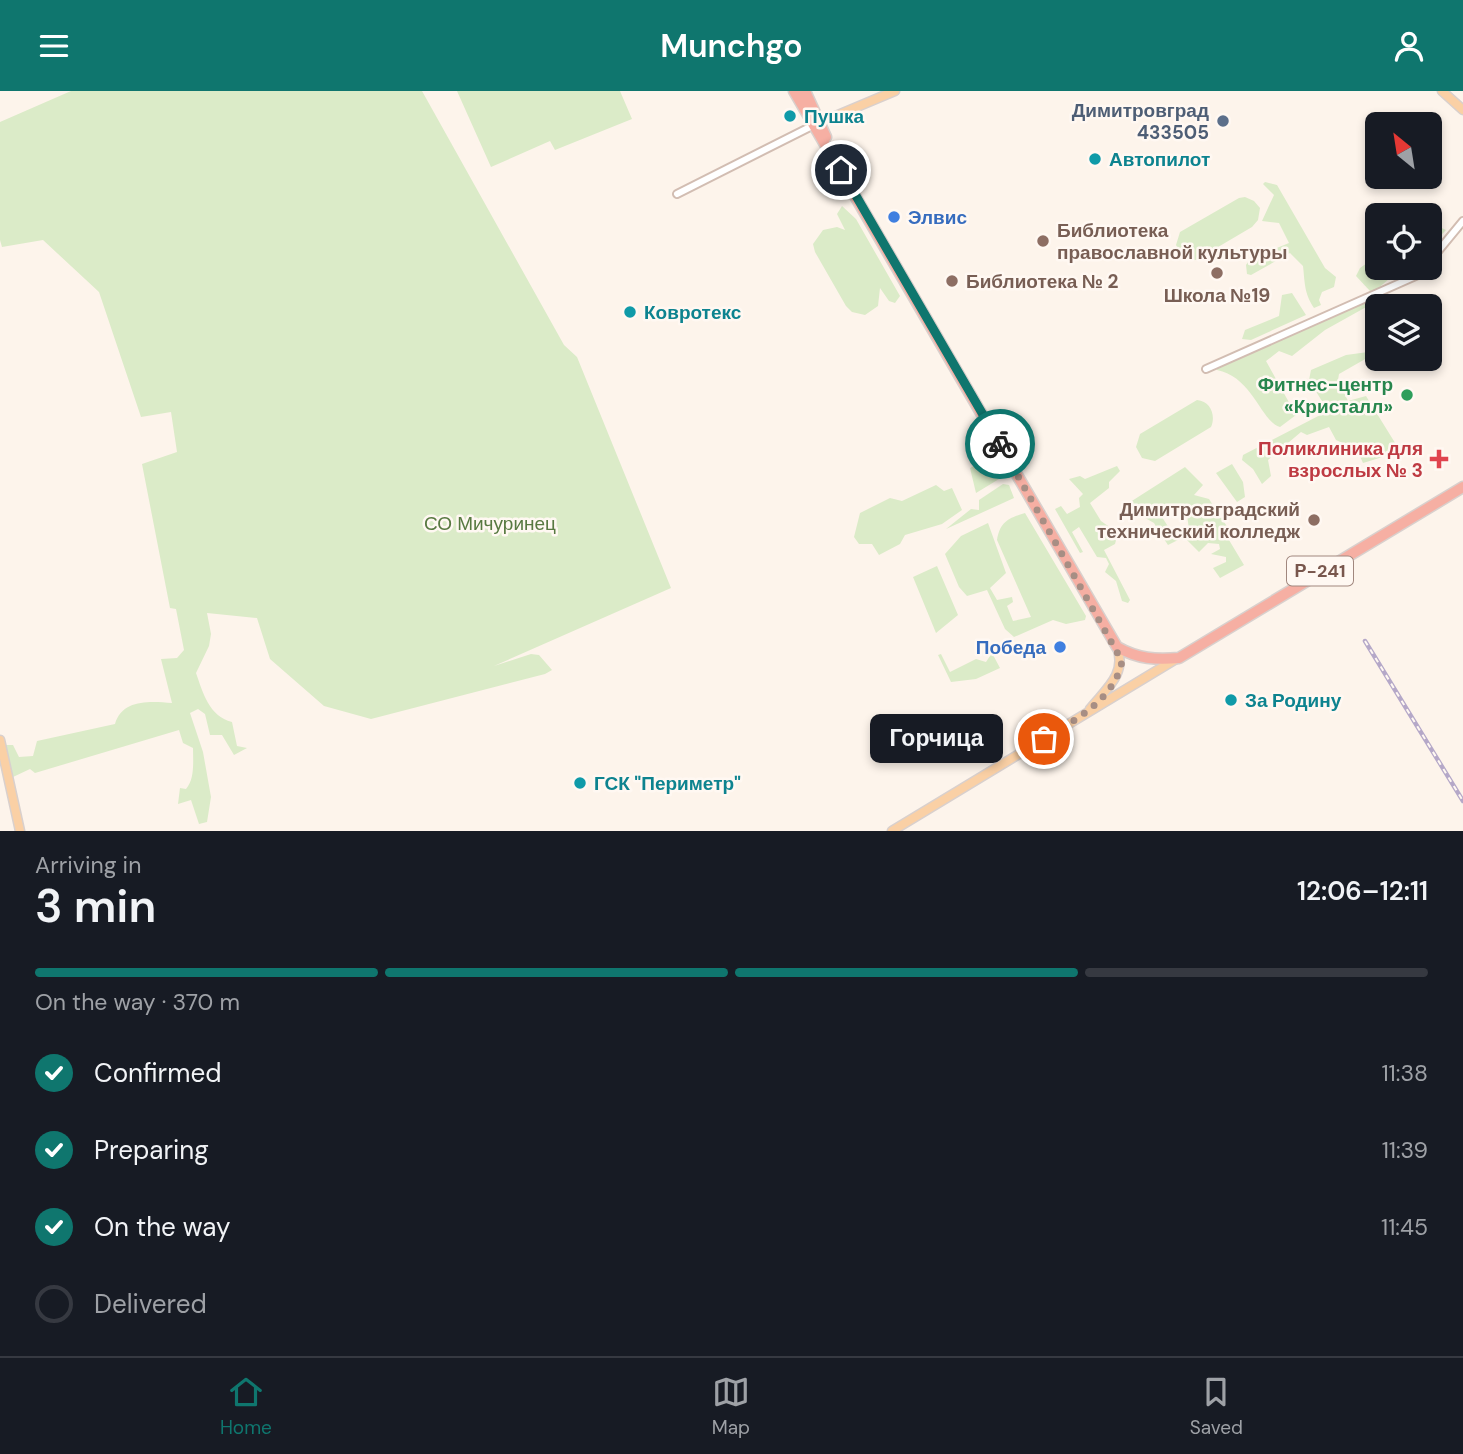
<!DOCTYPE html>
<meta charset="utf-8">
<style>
:root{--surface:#171b24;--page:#20242c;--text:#f1f3f6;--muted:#9ea1a6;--line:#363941;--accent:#0f766e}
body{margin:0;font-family:"DM Sans",sans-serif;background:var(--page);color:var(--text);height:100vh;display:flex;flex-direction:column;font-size:26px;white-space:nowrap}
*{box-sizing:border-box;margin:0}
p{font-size:23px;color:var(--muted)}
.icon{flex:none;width:38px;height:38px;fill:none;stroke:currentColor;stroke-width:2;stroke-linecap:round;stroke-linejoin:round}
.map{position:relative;height:740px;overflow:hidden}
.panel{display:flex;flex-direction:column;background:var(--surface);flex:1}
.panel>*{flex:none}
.needle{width:46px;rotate:330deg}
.buttons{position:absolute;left:1365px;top:21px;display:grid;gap:14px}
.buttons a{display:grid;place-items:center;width:77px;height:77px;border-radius:10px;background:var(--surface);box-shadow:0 4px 10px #0003;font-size:35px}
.pin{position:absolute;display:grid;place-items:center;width:60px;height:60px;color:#fff;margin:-30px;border:4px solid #fff;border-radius:50%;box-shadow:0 2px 7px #0007}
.courier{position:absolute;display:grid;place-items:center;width:70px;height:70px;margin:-35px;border:5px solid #0f766e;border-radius:50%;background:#fff;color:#222;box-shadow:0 2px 9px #0007}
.bubble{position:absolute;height:49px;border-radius:10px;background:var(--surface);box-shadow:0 4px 10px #0003;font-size:23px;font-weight:600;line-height:49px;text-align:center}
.head em{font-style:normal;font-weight:600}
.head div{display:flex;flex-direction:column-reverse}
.head{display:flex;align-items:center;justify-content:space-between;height:119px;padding:0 35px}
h1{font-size:46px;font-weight:600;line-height:52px}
.bar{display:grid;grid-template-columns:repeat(4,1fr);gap:10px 7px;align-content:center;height:84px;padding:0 35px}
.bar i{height:9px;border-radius:5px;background:var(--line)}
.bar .current{background:var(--accent)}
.bar p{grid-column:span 4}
ol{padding:0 35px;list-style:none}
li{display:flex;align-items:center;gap:21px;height:77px}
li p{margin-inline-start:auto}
li .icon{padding:7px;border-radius:50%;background:var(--accent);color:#fff;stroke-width:4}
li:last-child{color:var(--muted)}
li i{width:38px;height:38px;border:4px solid var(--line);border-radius:50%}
header{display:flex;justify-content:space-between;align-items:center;height:91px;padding:0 35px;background:var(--accent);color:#fff;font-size:32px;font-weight:600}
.dock{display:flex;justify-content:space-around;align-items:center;height:98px;border-top:2px solid var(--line);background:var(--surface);font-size:19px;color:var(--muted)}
.dock a{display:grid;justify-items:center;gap:4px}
.dock .current{color:var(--accent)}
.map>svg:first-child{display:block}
.green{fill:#dbebc8}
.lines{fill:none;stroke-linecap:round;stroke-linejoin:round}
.minor-casing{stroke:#d2bdb2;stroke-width:10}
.major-casing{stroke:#d9d0cd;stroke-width:11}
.highway-casing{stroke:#d9d0cd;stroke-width:13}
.minor{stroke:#fff;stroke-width:6}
.major{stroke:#fad0a5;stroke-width:8}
.highway{stroke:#f6afa3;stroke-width:10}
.rail-casing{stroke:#b5a8c8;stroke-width:4.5}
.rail{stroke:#fff8f2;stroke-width:2;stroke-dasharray:5;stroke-linecap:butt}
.done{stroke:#a78e84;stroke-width:7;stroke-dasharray:0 12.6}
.route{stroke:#0f766e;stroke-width:9}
.culture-dot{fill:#0f9aa8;stroke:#fff8f2;stroke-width:2.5}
.service-dot{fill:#5c6f8a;stroke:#fff8f2;stroke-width:2.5}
.shop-dot{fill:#3f7fe0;stroke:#fff8f2;stroke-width:2.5}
.education-dot{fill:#8d6e63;stroke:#fff8f2;stroke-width:2.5}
.leisure-dot{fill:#2e9e5b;stroke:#fff8f2;stroke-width:2.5}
.health-dot{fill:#e0444e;stroke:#fff8f2;stroke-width:2.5}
.labels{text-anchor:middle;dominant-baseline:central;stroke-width:5;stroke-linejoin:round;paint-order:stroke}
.shield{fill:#fff8f2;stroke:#a1877e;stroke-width:2}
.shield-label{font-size:18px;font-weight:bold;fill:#79574d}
.service-label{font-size:19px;font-weight:bold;fill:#4e5e75;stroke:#fff8f2;text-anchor:end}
.culture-label{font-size:19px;font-weight:bold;fill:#0d838f;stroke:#fff8f2;text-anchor:start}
.shop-label{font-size:19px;font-weight:bold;fill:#366cbe;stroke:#fff8f2;text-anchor:start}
.education-label{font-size:19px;font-weight:bold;fill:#785e54;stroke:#fff8f2;text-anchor:start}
.leisure-label{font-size:19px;font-weight:bold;fill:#27864d;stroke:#fff8f2;text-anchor:end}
.health-label{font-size:19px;font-weight:bold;fill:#be3a42;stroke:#fff8f2;text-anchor:end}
.park-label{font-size:19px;fill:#587941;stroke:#fff8f2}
</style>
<header><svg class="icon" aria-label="menu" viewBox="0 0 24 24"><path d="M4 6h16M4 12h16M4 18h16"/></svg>Munchgo<svg class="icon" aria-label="person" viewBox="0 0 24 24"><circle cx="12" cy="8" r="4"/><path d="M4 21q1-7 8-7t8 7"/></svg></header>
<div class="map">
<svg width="1463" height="740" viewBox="0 0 1463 740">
<rect width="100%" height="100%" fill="#fdf4eb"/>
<path class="green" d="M71,0h351l142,254 13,12 94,231 -177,78 37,-12 8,1 13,15 -7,4 -174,45 -47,-13 -54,-47 -13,-41 -50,-5 4,21 -2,12 -13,27c7,20 13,43 36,49l5,24 10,2 -13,7 -12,-20h-12l-5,-21 -7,-5 -8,4 13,39 8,45 -4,25 -8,2 -8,-24 -13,4 2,-16 6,1c9,-10 7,-28 7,-41l-10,-5 -4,-13 -144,43 -5,-4 -17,8 -7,-32h7l6,12 14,-1 4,-15 78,-17c7,-25 35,-23 57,-21l-11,-44 16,-1 7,-8 -8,-41 -6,-1 -28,-144 35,-12 -6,-40 -30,5 -42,-125 -56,-52 -41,7 -2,-7v-118z
M457,0h163l12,28 -77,31 -5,-9 -59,26z
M1265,91l12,3 48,83 11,9 -2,10 -12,5 -3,8 2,5 -7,3c-10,-15 -9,-25 -11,-42l-13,-13 -39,22 -4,-1 -1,-9 4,-6 39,-16 -10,-20 -17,-2 12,-26 -11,-11z
M1245,106l9,4 6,7 -2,12 -6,7 -56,33 -14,-3 -6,-12 4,-13 59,-34z
M842,115l14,13 44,77 -5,7 -6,-2 -9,-13 -2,18 -13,9 -13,-3 -6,-6 -31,-54 -2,-8 10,-14 14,-3 8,3 -8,-16z
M1433,133l13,6 -16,17v-21z
M1377,165v12h25l-26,22 -6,1 -14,-15 4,-8z
M1390,199l-4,6 -61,34 -33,26 -13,-5 -13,10 30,54 -16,12c-19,-5 -27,-50 -63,-57l-1,-3z
M1292,202l14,22 -55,25 -9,-1 3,-9 34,-14 3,-21z
M1368,261l-1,6 -28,16 -1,6 10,21 18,-5 31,50 -11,10 -23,7 -5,-11 6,-5 -2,-4 -11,4 -15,-7 -7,-13 -22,8 -6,-3 -33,28 3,16 -9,8 -9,-15 -11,-9 1,-5 85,-44 -19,-31 2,-10 35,-15z
M1197,309c14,1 19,16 14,27l-56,34 -13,-3 -6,-11 4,-13z
M992,365l12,20 -28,17 -6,-25z
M1232,373l11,18 2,15 -8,5 -21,-29z
M1117,375l3,5 -11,11v6l-19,15 11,18 17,12 -3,11 -11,6 26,50 -2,3 -6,-2 -6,-20 -11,-9 4,-8 -3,-6 -9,-1 -18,-30 -7,5 11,20 -3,1 -25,-44 6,-3 6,8 13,-7 -1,-9 4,-4 -14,-15 11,-3 5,3z
M1185,376l18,18 -9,10 15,4 23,35 -3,6 15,25 -24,13 -7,-10 13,-6v-5l-15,-3 9,-5 -1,-5 -11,-1 -9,9 -15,-15 -16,8 -4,-6 11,-8 14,-2 -2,-14 -21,-7 -6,6 9,14 -9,5 -6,-10 -30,-17z
M1003,393l6,1 5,13 -68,31 25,-20 8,1v-10z
M936,394l8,6 8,-3 10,22 -20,14 -37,11 -5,9 -21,11 -7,-11h-13l-5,-7 6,-24 30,-15 12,3z
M1025,422l61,103 -1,4 -19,4 -13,-4 -39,17 -9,-8 -18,-39 -20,6 -8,-9 -14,-33 16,-18 27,-13 18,50 -16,15 7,12 15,-3 1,5 -6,4 6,15 18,-4 -34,-77c3,-18 11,-22 28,-27z
M937,475l21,49 -22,18 -23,-56z
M992,562l8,15 -24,11 -25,3 -13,-27 3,-1 9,18 26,-13 10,3z"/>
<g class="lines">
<g class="minor-casing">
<path id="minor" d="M677,103l137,-69
M1430,170l33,-40
M1206,278l212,-94 6,-7"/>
</g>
<g class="major-casing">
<path id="major" d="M1442,0l21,19
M814,34l81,-34
M1090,618c16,-20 37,-35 27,-62
M0,649l20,91
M892,740l284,-172"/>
</g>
<g class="highway-casing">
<path id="highway" d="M794,0l323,556c21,12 39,13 62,11l284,-171
M805,0l21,46"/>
</g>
<use href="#minor" class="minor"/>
<use href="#major" class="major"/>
<use href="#highway" class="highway"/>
<g class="rail-casing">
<path id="rail" d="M1365,550l98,160"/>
</g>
<use href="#rail" class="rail"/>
</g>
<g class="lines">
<path class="done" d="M1000,353l122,217c-7,38 -48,60 -78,78"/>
<path class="route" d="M841,79l159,274"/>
</g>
<g class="culture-dot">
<circle cx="790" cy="25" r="7"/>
<circle cx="1095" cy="68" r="7"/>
<circle cx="630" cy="221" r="7"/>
<circle cx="1231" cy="609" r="7"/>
<circle cx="580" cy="692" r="7"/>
</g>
<circle class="service-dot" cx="1223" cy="30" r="7"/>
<g class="shop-dot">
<circle cx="894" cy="126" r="7"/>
<circle cx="1060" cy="556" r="7"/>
</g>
<g class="education-dot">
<circle cx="1043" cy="150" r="7"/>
<circle cx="1217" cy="182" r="7"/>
<circle cx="952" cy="190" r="7"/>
<circle cx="1314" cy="429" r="7"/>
</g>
<circle class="leisure-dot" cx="1407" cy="304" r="7"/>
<path class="health-dot" d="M1435.5 357.5h7v7h7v7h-7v7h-7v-7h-7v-7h7z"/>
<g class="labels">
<rect class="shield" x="1287" y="465.5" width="66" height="29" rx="5"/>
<g class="shield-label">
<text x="1320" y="480">Р-241</text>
</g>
<g class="service-label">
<text x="1209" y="19">Димитровград<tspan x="1209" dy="22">433505</tspan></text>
</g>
<g class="culture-label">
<text x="804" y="25">Пушка</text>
<text x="1109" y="68">Автопилот</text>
<text x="644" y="221">Ковротекс</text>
<text x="1245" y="609">За Родину</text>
<text x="594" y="692">ГСК "Периметр"</text>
</g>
<g class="shop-label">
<text x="908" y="126">Элвис</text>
<text x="1046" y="556" text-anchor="end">Победа</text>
</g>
<g class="education-label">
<text x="1057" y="139">Библиотека<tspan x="1057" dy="22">православной культуры</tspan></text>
<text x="966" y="190">Библиотека № 2</text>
<text x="1217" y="204" text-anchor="middle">Школа №19</text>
<text x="1300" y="418" text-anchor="end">Димитровградский<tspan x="1300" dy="22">технический колледж</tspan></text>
</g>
<g class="leisure-label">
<text x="1393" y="293">Фитнес-центр<tspan x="1393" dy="22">«Кристалл»</tspan></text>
</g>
<g class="health-label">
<text x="1423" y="357">Поликлиника для<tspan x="1423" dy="22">взрослых № 3</tspan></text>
</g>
<g class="park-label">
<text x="490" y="432">СО Мичуринец</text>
</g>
</g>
</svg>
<div class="buttons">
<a><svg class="needle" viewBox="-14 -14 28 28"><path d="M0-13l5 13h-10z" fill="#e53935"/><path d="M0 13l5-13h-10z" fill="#9ea1a6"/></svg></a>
<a><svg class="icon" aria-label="locate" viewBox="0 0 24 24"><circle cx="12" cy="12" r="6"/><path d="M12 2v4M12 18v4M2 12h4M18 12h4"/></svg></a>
<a><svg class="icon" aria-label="layers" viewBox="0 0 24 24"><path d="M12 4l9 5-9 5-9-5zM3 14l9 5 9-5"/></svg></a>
</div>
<div class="pin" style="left:1044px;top:648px;background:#ea580c"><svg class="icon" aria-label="bag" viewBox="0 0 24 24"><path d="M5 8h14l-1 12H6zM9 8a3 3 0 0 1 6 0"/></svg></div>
<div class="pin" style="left:841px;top:79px;background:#1f2937"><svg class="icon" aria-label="home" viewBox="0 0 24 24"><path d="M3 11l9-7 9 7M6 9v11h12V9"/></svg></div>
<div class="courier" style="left:1000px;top:353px"><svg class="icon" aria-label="bike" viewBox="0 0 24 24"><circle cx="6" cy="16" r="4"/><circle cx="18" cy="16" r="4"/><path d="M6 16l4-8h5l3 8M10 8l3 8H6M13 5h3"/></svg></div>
<div class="bubble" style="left:870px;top:623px;width:133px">Горчица</div>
</div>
<section class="panel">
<div class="head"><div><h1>3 min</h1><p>Arriving in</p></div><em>12:06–12:11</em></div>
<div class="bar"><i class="current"></i><i class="current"></i><i class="current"></i><i></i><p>On the way · 370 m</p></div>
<ol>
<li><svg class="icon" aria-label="check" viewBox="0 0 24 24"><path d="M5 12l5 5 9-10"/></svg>Confirmed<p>11:38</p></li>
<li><svg class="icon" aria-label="check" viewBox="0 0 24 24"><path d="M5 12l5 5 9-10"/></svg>Preparing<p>11:39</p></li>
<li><svg class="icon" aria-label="check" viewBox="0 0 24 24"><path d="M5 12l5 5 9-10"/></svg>On the way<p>11:45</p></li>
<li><i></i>Delivered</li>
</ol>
</section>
<nav class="dock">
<a class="current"><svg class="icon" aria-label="home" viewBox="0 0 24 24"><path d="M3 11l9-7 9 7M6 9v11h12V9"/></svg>Home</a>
<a><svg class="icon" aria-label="map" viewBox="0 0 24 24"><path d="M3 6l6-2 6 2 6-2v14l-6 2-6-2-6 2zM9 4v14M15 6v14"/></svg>Map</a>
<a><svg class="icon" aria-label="saved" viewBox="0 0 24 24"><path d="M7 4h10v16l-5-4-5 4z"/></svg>Saved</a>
</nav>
